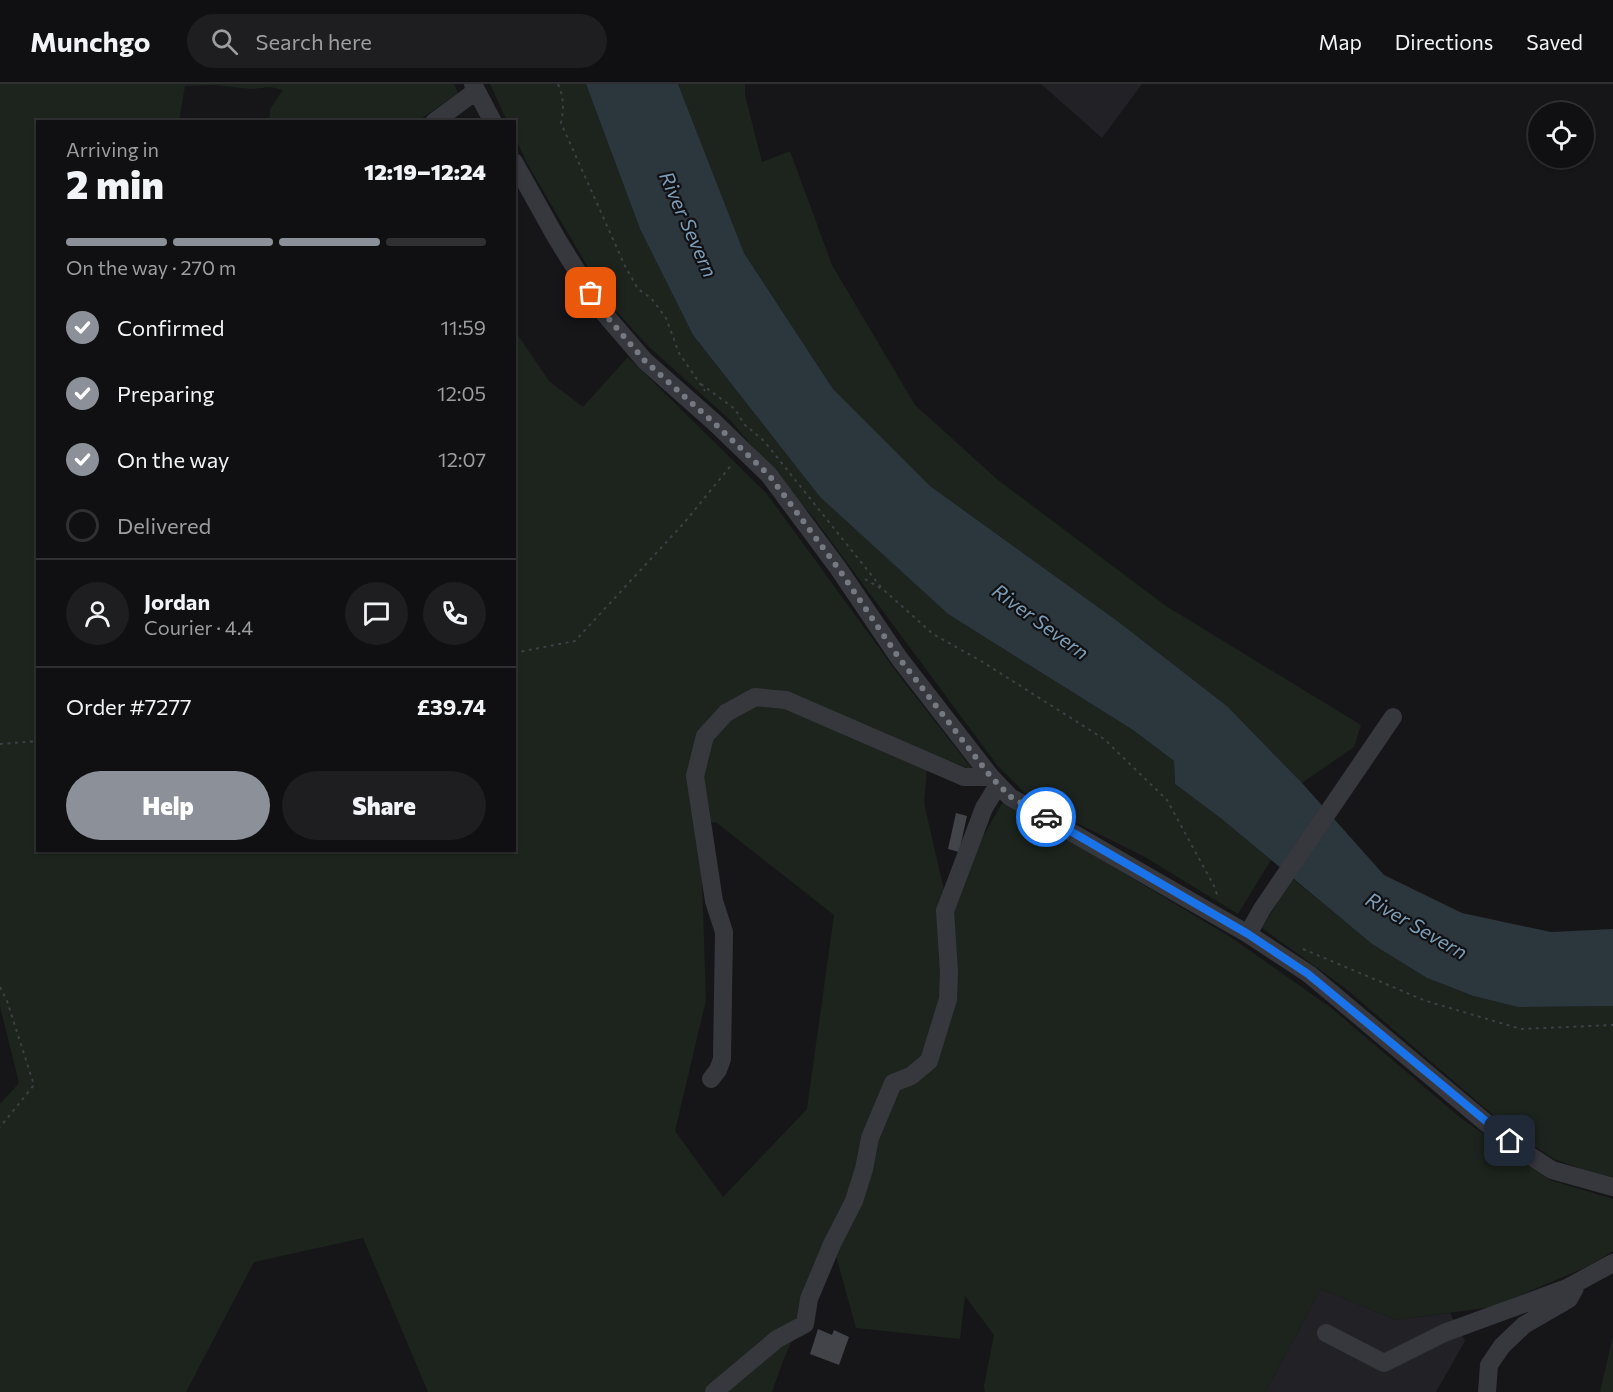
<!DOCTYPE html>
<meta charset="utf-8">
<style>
:root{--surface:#101013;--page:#1e1e21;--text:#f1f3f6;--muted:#9c9da0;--line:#303033;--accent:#8c9099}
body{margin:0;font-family:Commissioner,sans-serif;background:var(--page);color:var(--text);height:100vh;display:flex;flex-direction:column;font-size:22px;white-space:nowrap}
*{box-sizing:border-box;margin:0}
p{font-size:20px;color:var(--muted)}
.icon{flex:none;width:33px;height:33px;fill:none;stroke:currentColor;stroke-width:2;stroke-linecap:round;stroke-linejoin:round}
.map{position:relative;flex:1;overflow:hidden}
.side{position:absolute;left:36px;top:36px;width:480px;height:732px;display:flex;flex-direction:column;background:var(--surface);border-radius:0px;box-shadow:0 2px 4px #0004,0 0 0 2px var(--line)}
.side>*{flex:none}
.buttons{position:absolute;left:1528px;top:18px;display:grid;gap:12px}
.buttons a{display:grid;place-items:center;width:66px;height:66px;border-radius:50%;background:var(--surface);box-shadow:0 2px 4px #0004,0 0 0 2px var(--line);font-size:30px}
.pin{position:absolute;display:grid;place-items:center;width:51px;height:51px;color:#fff;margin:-26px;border-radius:12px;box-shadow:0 3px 9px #0006}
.courier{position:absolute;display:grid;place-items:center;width:60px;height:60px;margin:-30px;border:4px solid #1a73e8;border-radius:50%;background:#fff;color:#222;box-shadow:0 2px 8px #0007}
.headline em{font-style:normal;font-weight:800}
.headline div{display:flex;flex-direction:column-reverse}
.headline{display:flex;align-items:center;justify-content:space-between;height:102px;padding:0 30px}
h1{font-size:39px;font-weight:800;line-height:45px}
.bar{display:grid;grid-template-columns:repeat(4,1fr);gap:9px 6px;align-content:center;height:72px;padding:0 30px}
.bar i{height:8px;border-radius:4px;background:var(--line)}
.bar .active{background:var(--accent)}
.bar p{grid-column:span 4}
.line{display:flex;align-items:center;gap:15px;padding:0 30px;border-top:2px solid var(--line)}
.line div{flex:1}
.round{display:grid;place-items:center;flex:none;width:63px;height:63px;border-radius:32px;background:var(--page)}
ol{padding:0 30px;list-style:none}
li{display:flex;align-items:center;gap:18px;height:66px}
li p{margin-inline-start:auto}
li .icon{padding:6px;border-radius:50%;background:var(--accent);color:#fff;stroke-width:4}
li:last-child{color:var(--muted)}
li i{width:33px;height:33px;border:3px solid var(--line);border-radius:50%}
.action{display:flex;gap:12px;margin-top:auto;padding:12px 30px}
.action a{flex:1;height:69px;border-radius:36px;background:var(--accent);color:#fff;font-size:24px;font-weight:800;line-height:69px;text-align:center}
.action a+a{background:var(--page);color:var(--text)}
header{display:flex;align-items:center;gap:36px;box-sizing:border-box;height:84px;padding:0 30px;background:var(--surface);border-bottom:2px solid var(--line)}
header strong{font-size:28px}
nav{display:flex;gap:33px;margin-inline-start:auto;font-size:21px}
.search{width:420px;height:54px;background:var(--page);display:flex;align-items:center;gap:15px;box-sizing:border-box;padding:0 21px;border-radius:33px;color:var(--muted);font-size:22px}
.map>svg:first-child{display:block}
.built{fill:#222226}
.green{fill:#1c241d;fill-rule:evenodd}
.water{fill:#2c363d}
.building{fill:#424449}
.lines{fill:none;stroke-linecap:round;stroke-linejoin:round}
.path{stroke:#3d4045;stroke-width:2;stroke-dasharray:3 4.5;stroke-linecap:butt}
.minor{stroke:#37383e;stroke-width:18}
.done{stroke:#757981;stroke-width:6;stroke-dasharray:0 10.8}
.route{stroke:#1a73e8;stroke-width:8}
.labels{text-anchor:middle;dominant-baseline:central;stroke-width:4.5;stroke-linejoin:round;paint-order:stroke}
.water-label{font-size:20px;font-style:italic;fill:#7d9db6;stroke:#111114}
</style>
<header>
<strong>Munchgo</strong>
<div class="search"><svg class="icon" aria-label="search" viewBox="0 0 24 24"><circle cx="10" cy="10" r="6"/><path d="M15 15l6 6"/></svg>Search here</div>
<nav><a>Map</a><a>Directions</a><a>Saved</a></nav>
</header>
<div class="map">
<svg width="1613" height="1308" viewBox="0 0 1613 1308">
<rect width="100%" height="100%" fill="#161619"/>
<path class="built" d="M1041,0h101l-40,54z
M1321,1205l75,31 54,-7 15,28 -29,51h-171z"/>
<path class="green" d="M0,0h454l4,9 -40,28h-149l1,-12 13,-19 -13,-3 -18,2 -39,-4 -28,1 -6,35 -141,1v728h476l1,-519 34,50 34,26 45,-50 139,137 134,184 72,92 -30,-12 -16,11 -3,34 25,109 19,-49 34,-60 60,33 170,102 98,69 132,112 88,61 63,19v52l-24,15 -97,41 -96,13 -75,-31 -56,103h-280l-1,-6 10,-51 -29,-39 -5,43 -104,-11 -23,-83 -50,116 -11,31h-344l-65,-154 -109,24 -68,130h-186v-288l19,-21 -19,-77zM700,736l17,3 117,92 -27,194 -84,88 -48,-66 31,-131z
M490,0h96l54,145 53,106 127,162 128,117 185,116 41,31 1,23 48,36 48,40 -33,54 -93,-57 -94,-47 -24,-15 -30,-30 -184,-248 -83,-97 -83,-75 -38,-42 -81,-138 -13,-28 -1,-15 -7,-1z
M678,0h67v11l17,67 28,-11 42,114 83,140 83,75 168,126 195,119 -7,22 -52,36 -75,-77 -111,-86 -186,-134 -97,-97 -89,-136z
M1292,794l80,66 55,34 45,18 46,11 95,-1v174l-59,-21 -40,-26 -169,-145 -83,-60z
M1613,1252v56h-13z"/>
<path class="water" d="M586,0h92l66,169 89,136 97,97 186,134 111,86 75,77 82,92 78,38 89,19 62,-3v77l-95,1 -45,-11 -46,-18 -55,-34 -149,-124 -48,-36 -1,-23 -41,-31 -185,-116 -128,-117 -127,-162 -53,-106z"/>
<path class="building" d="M956,729l11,3 -8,36 -11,-3z
M818,1245l14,6 2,-5 15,7 -10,28 -29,-11z"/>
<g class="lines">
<path class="path" d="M558,0c6,14 6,24 3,39l64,143 13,23 13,9 15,20 13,35 26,38
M701,300l34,25 9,15 20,17 117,146
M865,495l20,12 48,43 48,27 123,78 63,61 47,86 4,11
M514,569l61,-12 109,-118 49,-60
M0,660l38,-3
M1303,865l123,52 95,28 92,-4
M0,903l7,14 27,84 -34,42"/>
<path class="minor" d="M473,0l20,38
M434,38l42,-31
M514,78l43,77 45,72 43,50 69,61 55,53 69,93 61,90 92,119 19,20 238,137 61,40 182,153 38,28 23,15 61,17
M1248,850l14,-25 131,-192
M711,995l7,-9 4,-11 2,-127 -10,-31 -19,-125 10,-40 21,-23 29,-16 31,3 178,77h27
M1326,1249l58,30 60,-30 123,-45 46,-25
M714,1308l63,-53 28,-15 4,-25 23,-55 22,-43 10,-32 6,-31 23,-55 18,-7 18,-15 19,-62 1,-27 -4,-61 39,-103 14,-23
M1487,1308l2,-27 13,-19 22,-21 45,-26 6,-11"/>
</g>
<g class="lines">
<path class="done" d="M591,209l11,18 43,50 69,62 55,52 69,93 61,90 92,119 20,20 35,20"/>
<path class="route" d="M1046,733l202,117 60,40 202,167"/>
</g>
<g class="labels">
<g class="water-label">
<text transform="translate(689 140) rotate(66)">River Severn</text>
<text transform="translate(1041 537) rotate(36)">River Severn</text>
<text transform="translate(1417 841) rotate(30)">River Severn</text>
</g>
</g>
</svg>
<div class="buttons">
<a><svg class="icon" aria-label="locate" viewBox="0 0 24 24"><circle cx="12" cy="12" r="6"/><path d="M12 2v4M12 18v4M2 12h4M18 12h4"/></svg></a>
</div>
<div class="pin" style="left:591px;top:209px;background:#ea580c"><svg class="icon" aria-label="bag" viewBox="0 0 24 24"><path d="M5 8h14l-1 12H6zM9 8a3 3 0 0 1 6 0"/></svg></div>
<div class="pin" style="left:1510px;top:1057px;background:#1f2937"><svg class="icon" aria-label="home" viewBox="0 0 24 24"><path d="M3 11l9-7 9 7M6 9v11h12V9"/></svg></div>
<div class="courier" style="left:1046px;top:733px"><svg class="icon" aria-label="car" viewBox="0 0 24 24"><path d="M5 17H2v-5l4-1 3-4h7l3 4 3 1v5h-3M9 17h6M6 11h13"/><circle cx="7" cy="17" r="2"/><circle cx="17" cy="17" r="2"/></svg></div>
<section class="side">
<div class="headline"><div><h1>2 min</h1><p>Arriving in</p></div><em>12:19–12:24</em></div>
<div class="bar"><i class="active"></i><i class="active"></i><i class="active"></i><i></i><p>On the way · 270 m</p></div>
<ol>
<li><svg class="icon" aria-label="check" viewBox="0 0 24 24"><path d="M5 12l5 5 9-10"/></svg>Confirmed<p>11:59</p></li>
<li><svg class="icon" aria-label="check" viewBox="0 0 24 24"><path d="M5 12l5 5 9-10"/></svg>Preparing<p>12:05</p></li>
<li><svg class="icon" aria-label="check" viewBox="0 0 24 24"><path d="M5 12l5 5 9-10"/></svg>On the way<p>12:07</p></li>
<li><i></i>Delivered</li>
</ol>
<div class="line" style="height:108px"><a class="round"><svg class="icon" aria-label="person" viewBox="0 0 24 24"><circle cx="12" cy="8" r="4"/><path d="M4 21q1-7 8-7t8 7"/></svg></a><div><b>Jordan</b><p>Courier · 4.4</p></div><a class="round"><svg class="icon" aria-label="chat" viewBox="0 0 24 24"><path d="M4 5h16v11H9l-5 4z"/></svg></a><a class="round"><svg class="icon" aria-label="phone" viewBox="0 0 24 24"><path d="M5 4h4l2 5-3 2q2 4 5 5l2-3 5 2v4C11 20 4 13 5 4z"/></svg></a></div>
<div class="line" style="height:78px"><div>Order #7277</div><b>£39.74</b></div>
<div class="action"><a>Help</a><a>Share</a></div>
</section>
</div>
